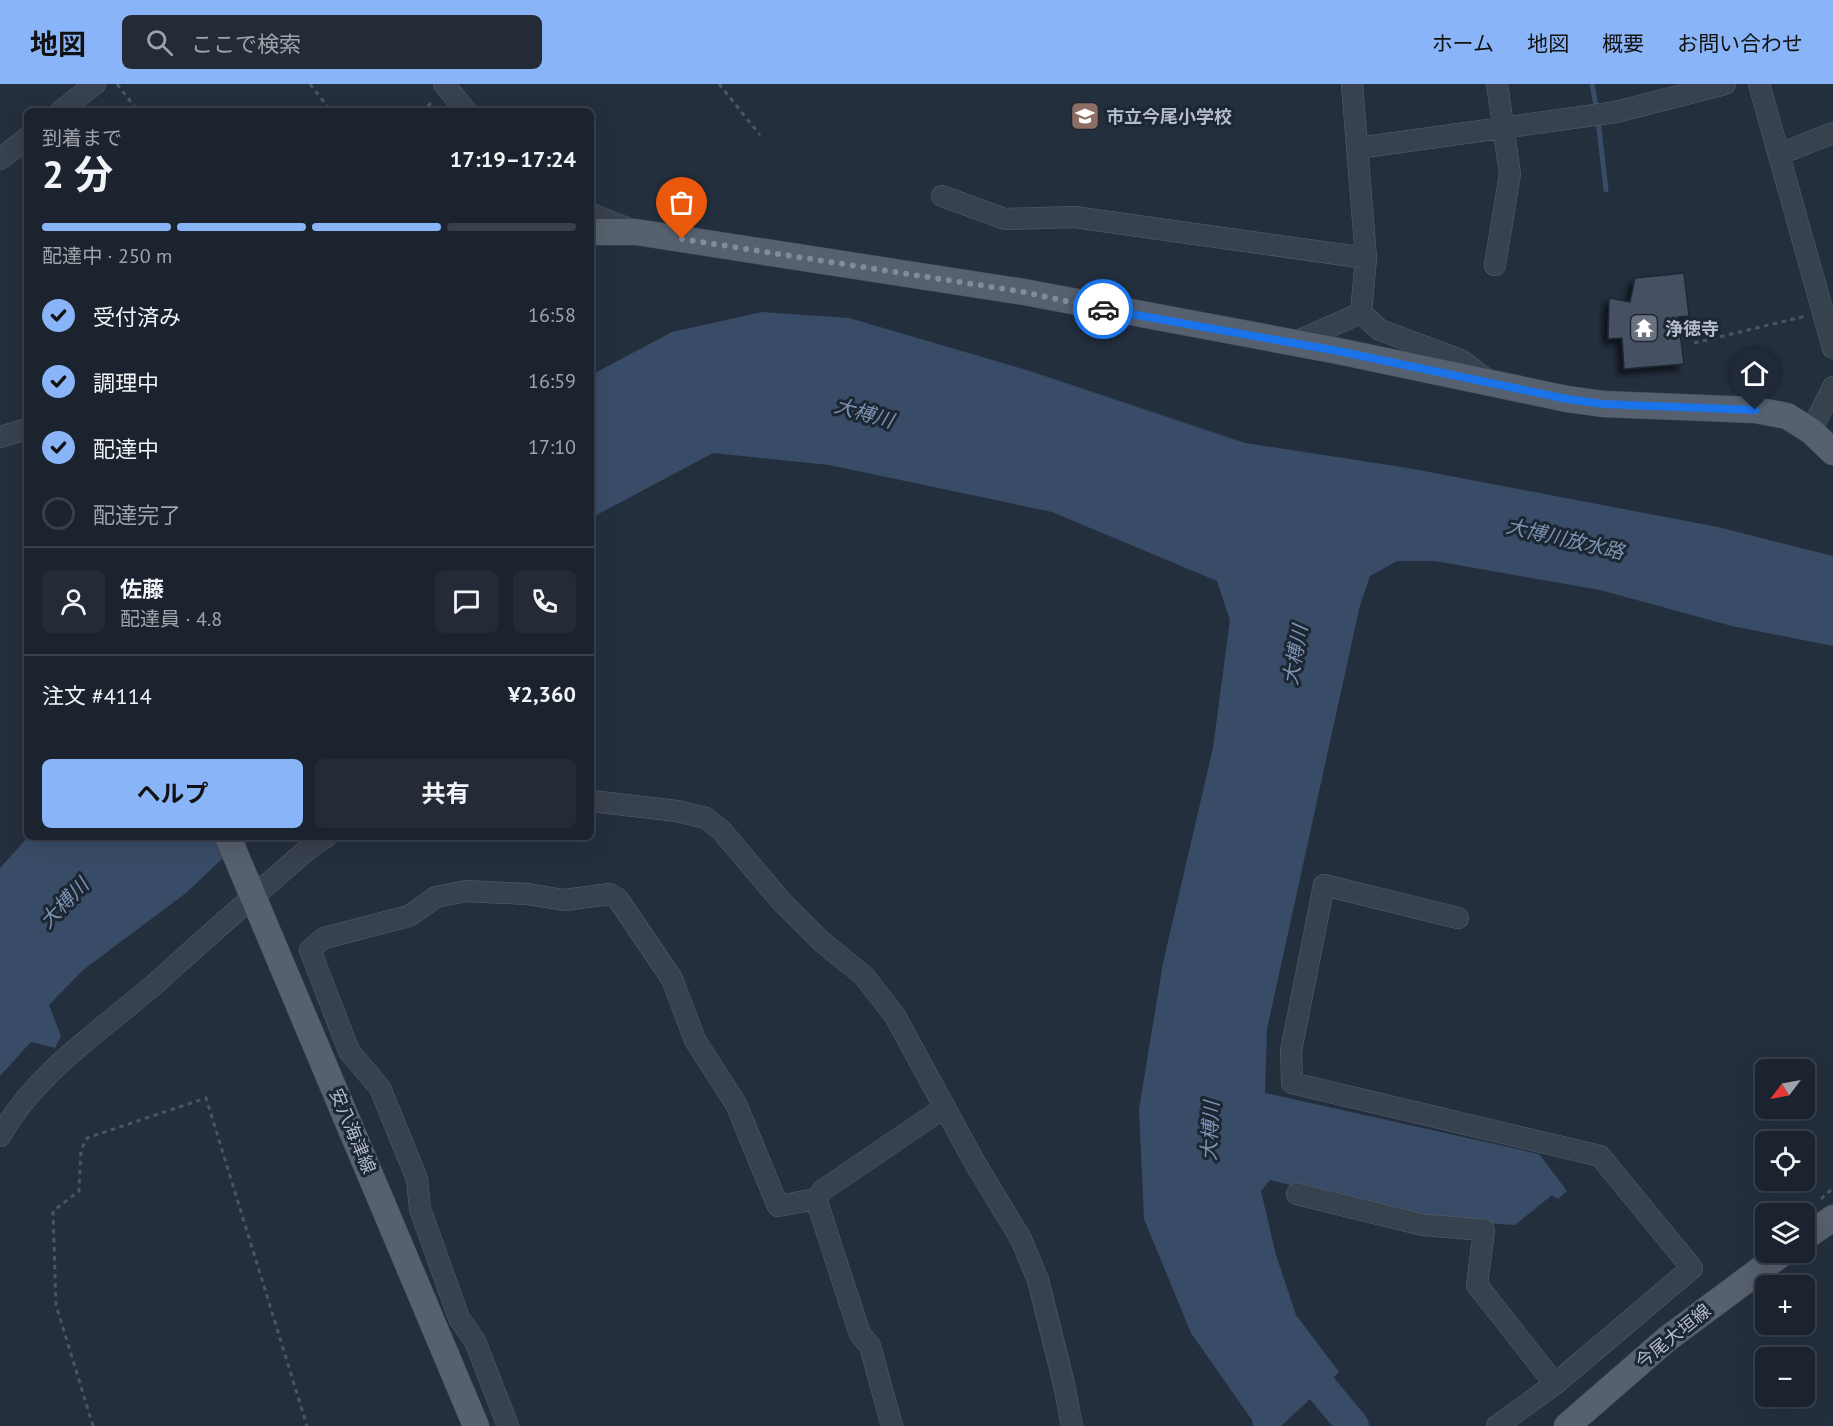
<!DOCTYPE html>
<html lang="ja">
<meta charset="utf-8">
<style>
:root{--surface:#1b232e;--page:#242b36;--text:#f1f3f6;--muted:#a0a4aa;--line:#39404a;--accent:#8ab4f8}
body{margin:0;font-family:"PT Sans","Noto Sans JP",sans-serif;background:var(--page);color:var(--text);height:100vh;display:flex;flex-direction:column;font-size:22px;white-space:nowrap}
*{box-sizing:border-box;margin:0}
p{font-size:20px;color:var(--muted)}
.icon{flex:none;width:33px;height:33px;fill:none;stroke:currentColor;stroke-width:2;stroke-linecap:round;stroke-linejoin:round}
.map{position:relative;flex:1;overflow:hidden}
.drawer{position:absolute;left:24px;top:24px;width:570px;height:732px;display:flex;flex-direction:column;background:var(--surface);border-radius:9px;box-shadow:0 6px 24px #0002,0 0 0 2px var(--line)}
.drawer>*{flex:none}
.needle{width:39px;rotate:238deg}
.tools{position:absolute;left:1755px;top:975px;display:grid;gap:12px}
.tools a{display:grid;place-items:center;width:60px;height:60px;border-radius:9px;background:var(--surface);box-shadow:0 6px 24px #0002,0 0 0 2px var(--line);font-size:30px}
.pin{position:absolute;display:grid;place-items:center;width:51px;height:51px;color:#fff;margin:-62px -26px;border-radius:50% 50% 50% 0;rotate:-45deg;box-shadow:0 0 6px #0007}
.pin .icon{rotate:45deg}
.courier{position:absolute;display:grid;place-items:center;width:60px;height:60px;margin:-30px;border:4px solid #1a73e8;border-radius:50%;background:#fff;color:#222;box-shadow:0 2px 8px #0007}
.head em{font-style:normal;font-weight:700}
.head div{display:flex;flex-direction:column-reverse}
.head{display:flex;align-items:center;justify-content:space-between;height:102px;padding:0 18px}
h1{font-size:39px;font-weight:700;line-height:45px}
.bar{display:grid;grid-template-columns:repeat(4,1fr);gap:9px 6px;align-content:center;height:72px;padding:0 18px}
.bar i{height:8px;border-radius:4px;background:var(--line)}
.bar .selected{background:var(--accent)}
.bar p{grid-column:span 4}
.line{display:flex;align-items:center;gap:15px;padding:0 18px;border-top:2px solid var(--line)}
.line div{flex:1}
.round{display:grid;place-items:center;flex:none;width:63px;height:63px;border-radius:9px;background:var(--page)}
ol{padding:0 18px;list-style:none}
li{display:flex;align-items:center;gap:18px;height:66px}
li p{margin-inline-start:auto}
li .icon{padding:6px;border-radius:50%;background:var(--accent);color:#111;stroke-width:4}
li:last-child{color:var(--muted)}
li i{width:33px;height:33px;border:3px solid var(--line);border-radius:50%}
.button{display:flex;gap:12px;margin-top:auto;padding:12px 18px}
.button a{flex:1;height:69px;border-radius:9px;background:var(--accent);color:#111;font-size:24px;font-weight:700;line-height:69px;text-align:center}
.button a+a{background:var(--page);color:var(--text)}
header{display:flex;align-items:center;gap:36px;box-sizing:border-box;height:84px;padding:0 30px;background:var(--accent);color:#111}
header strong{font-size:28px}
nav{display:flex;gap:33px;margin-inline-start:auto;font-size:21px}
.search{width:420px;height:54px;background:var(--page);display:flex;align-items:center;gap:15px;box-sizing:border-box;padding:0 21px;border-radius:9px;color:var(--muted);font-size:22px}
.map>svg:first-child{display:block}
.water{fill:#394c67}
.lines{fill:none;stroke-linecap:round;stroke-linejoin:round}
.stream{stroke:#394c67;stroke-width:5}
.river{stroke:#394c67;stroke-width:32}
.building{fill:#455162;stroke:#1f2835;stroke-width:1.5;filter:url(#shadow)}
.minor-casing{stroke:#565f6c;stroke-width:22}
.major-casing{stroke:#414a57;stroke-width:27}
.path{stroke:#44595c;stroke-width:3;stroke-dasharray:4.5 4.5;stroke-linecap:butt}
.minor{stroke:#38414e;stroke-width:21}
.major{stroke:#56606e;stroke-width:26}
.done{stroke:#828b98;stroke-width:6;stroke-dasharray:0 10.8}
.route{stroke:#1a73e8;stroke-width:8}
.labels{text-anchor:middle;dominant-baseline:central;stroke-width:6;stroke-linejoin:round;paint-order:stroke}
.poi-label{font-size:18px;font-weight:bold;fill:#b4bcc9;stroke:#1d2633;text-anchor:start}
.street-label{font-size:18px;fill:#b4bcc9;stroke:#1d2633}
.water-label{font-size:20px;font-style:italic;fill:#7c92b1;stroke:#1d2633}
</style>
<header>
<strong>地図</strong>
<div class="search"><svg class="icon" aria-label="search" viewBox="0 0 24 24"><circle cx="10" cy="10" r="6"/><path d="M15 15l6 6"/></svg>ここで検索</div>
<nav><a>ホーム</a><a>地図</a><a>概要</a><a>お問い合わせ</a></nav>
</header>
<div class="map">
<svg width="1833" height="1342" viewBox="0 0 1833 1342">
<defs>
<filter id="shadow"><feDropShadow dx="-5.5" dy="5.5" stdDeviation="3" flood-color="#0009"/></filter>
</defs>
<rect width="100%" height="100%" fill="#242f3e"/>
<path class="water" d="M762,228l87,6 184,54 212,71 163,25 310,59 115,29v90l-101,-20 -132,-36 -165,-29h-38l-27,15 -10,29 -93,424 -2,64 274,61 28,37 -9,8 -6,-4 -37,30 -85,-5 -160,-40 -9,11 15,64 20,60 43,57 -58,54h-28l-1,-6 -61,-87 -47,-114 -5,-110 24,-146 50,-215 17,-128 -13,-39 -165,-69 -223,-47 -116,-12 -122,65v-143l81,-43z
M28,753h217l-59,56 -103,77 -34,35 12,31 -6,12 -24,-6 -31,34v-208z"/>
<g class="lines">
<path class="stream" d="M1592,0l5,27
M1598,36l8,70"/>
<path class="river" d="M1295,1272l58,70"/>
</g>
<path class="building" d="M1684,189l5,43 -11,1 6,47 -60,5 -2,-31 -14,1 1,-41 21,4 5,-24z"/>
<g class="lines">
<g class="minor-casing">
<path id="minor" d="M444,0l22,27
M1352,0l14,174 -5,55 19,17 81,30 30,23
M1759,0l74,264
M61,27l34,-27
M1358,64l258,-36 109,-28
M1780,70l53,-21
M0,75l27,-21
M942,112l63,23 69,-2 292,41
M591,130l38,15
M1495,181l15,-91 -13,-90
M1293,259l68,-30
M1811,347l22,-44
M0,353l27,-8
M591,717l86,10 29,7 15,12 61,72 39,39 43,35 31,40 80,147 46,76 17,41 26,104 8,42
M0,1052c37,-65 101,-105 156,-153 38,-34 75,-68 113,-100 19,-15 35,-34 57,-46
M1297,1110l126,31 61,5 -7,55 78,99 137,-116 -92,-112 -308,-73 -1,-32 33,-166 134,33
M816,1115l7,-9 122,-83
M508,1342l-33,-85 -16,-23 -39,-109 -3,-30 -37,-91 -31,-37 -39,-101 14,-12 85,-22 27,-19 30,-6 61,3 37,6 46,-6 8,5 54,80 23,61 41,64 42,102 38,-7 44,135 10,12 22,80
M1497,1342l58,-42"/>
</g>
<g class="major-casing">
<path id="major" d="M591,148h45l388,60 314,59 229,48 36,5 152,6 32,6 24,15 22,21
M228,753l248,589
M1804,1154l29,-20
M1567,1342l100,-87 117,-87"/>
</g>
<path class="path" d="M117,0l21,27
M310,0l21,27
M719,0l41,51
M420,27l13,-9
M1694,259l112,-27
M1821,1115l12,-11
M93,1342l-37,-121 -3,-94 26,-20 2,-41 6,-12 119,-40 101,328"/>
<use href="#minor" class="minor"/>
<use href="#major" class="major"/>
</g>
<g class="lines">
<path class="done" d="M682,155l342,53 79,17"/>
<path class="route" d="M1103,225l235,42 229,48 36,5 152,6"/>
</g>
<defs>
<g id="school-square" transform="scale(1.5)"><rect x="-9" y="-9" width="18" height="18" rx="4" fill="#8d6e63" stroke="#1d2633"/><path d="M0-5L7-2L0 1L-7-2ZM-4 1L0 2.5L4 1V4Q0 6-4 4Z" fill="#fff"/></g>
<g id="temple-square" transform="scale(1.5)"><rect x="-9" y="-9" width="18" height="18" rx="4" fill="#6b7280" stroke="#1d2633"/><path d="M0-6L5-2H3V0L6.5 2.5H4V6H1.5V3h-3V6H-4V2.5H-6.5L-3 0V-2H-5Z" fill="#fff"/></g>
</defs>
<g fill-rule="evenodd">
<use href="#school-square" x="1085" y="32"/>
<use href="#temple-square" x="1644" y="244"/>
</g>
<g class="labels">
<g class="poi-label">
<text x="1106" y="32">市立今尾小学校</text>
<text x="1665" y="244">浄徳寺</text>
</g>
<g class="street-label">
<text transform="translate(353 1047) rotate(67)">安八海津線</text>
<text transform="translate(1673 1252) rotate(-39)">今尾大垣線</text>
</g>
<g class="water-label">
<text transform="translate(864 329) rotate(16)">大榑川</text>
<text transform="translate(1565 455) rotate(13)">大博川放水路</text>
<text transform="translate(1295 571) rotate(-80)">大榑川</text>
<text transform="translate(64 819) rotate(-46)">大榑川</text>
<text transform="translate(1210 1047) rotate(-87)">大榑川</text>
</g>
</g>
</svg>
<div class="tools">
<a><svg class="needle" viewBox="-14 -14 28 28"><path d="M0-13l5 13h-10z" fill="#e53935"/><path d="M0 13l5-13h-10z" fill="#a0a4aa"/></svg></a>
<a><svg class="icon" aria-label="locate" viewBox="0 0 24 24"><circle cx="12" cy="12" r="6"/><path d="M12 2v4M12 18v4M2 12h4M18 12h4"/></svg></a>
<a><svg class="icon" aria-label="layers" viewBox="0 0 24 24"><path d="M12 4l9 5-9 5-9-5zM3 14l9 5 9-5"/></svg></a>
<a>+</a>
<a>−</a>
</div>
<div class="pin" style="left:682px;top:155px;background:#ea580c"><svg class="icon" aria-label="bag" viewBox="0 0 24 24"><path d="M5 8h14l-1 12H6zM9 8a3 3 0 0 1 6 0"/></svg></div>
<div class="pin" style="left:1755px;top:326px;background:#1f2937"><svg class="icon" aria-label="home" viewBox="0 0 24 24"><path d="M3 11l9-7 9 7M6 9v11h12V9"/></svg></div>
<div class="courier" style="left:1103px;top:225px"><svg class="icon" aria-label="car" viewBox="0 0 24 24"><path d="M5 17H2v-5l4-1 3-4h7l3 4 3 1v5h-3M9 17h6M6 11h13"/><circle cx="7" cy="17" r="2"/><circle cx="17" cy="17" r="2"/></svg></div>
<section class="drawer">
<div class="head"><div><h1>2 分</h1><p>到着まで</p></div><em>17:19–17:24</em></div>
<div class="bar"><i class="selected"></i><i class="selected"></i><i class="selected"></i><i></i><p>配達中 · 250 m</p></div>
<ol>
<li><svg class="icon" aria-label="check" viewBox="0 0 24 24"><path d="M5 12l5 5 9-10"/></svg>受付済み<p>16:58</p></li>
<li><svg class="icon" aria-label="check" viewBox="0 0 24 24"><path d="M5 12l5 5 9-10"/></svg>調理中<p>16:59</p></li>
<li><svg class="icon" aria-label="check" viewBox="0 0 24 24"><path d="M5 12l5 5 9-10"/></svg>配達中<p>17:10</p></li>
<li><i></i>配達完了</li>
</ol>
<div class="line" style="height:108px"><a class="round"><svg class="icon" aria-label="person" viewBox="0 0 24 24"><circle cx="12" cy="8" r="4"/><path d="M4 21q1-7 8-7t8 7"/></svg></a><div><b>佐藤</b><p>配達員 · 4.8</p></div><a class="round"><svg class="icon" aria-label="chat" viewBox="0 0 24 24"><path d="M4 5h16v11H9l-5 4z"/></svg></a><a class="round"><svg class="icon" aria-label="phone" viewBox="0 0 24 24"><path d="M5 4h4l2 5-3 2q2 4 5 5l2-3 5 2v4C11 20 4 13 5 4z"/></svg></a></div>
<div class="line" style="height:78px"><div>注文 #4114</div><b>¥2,360</b></div>
<div class="button"><a>ヘルプ</a><a>共有</a></div>
</section>
</div>
